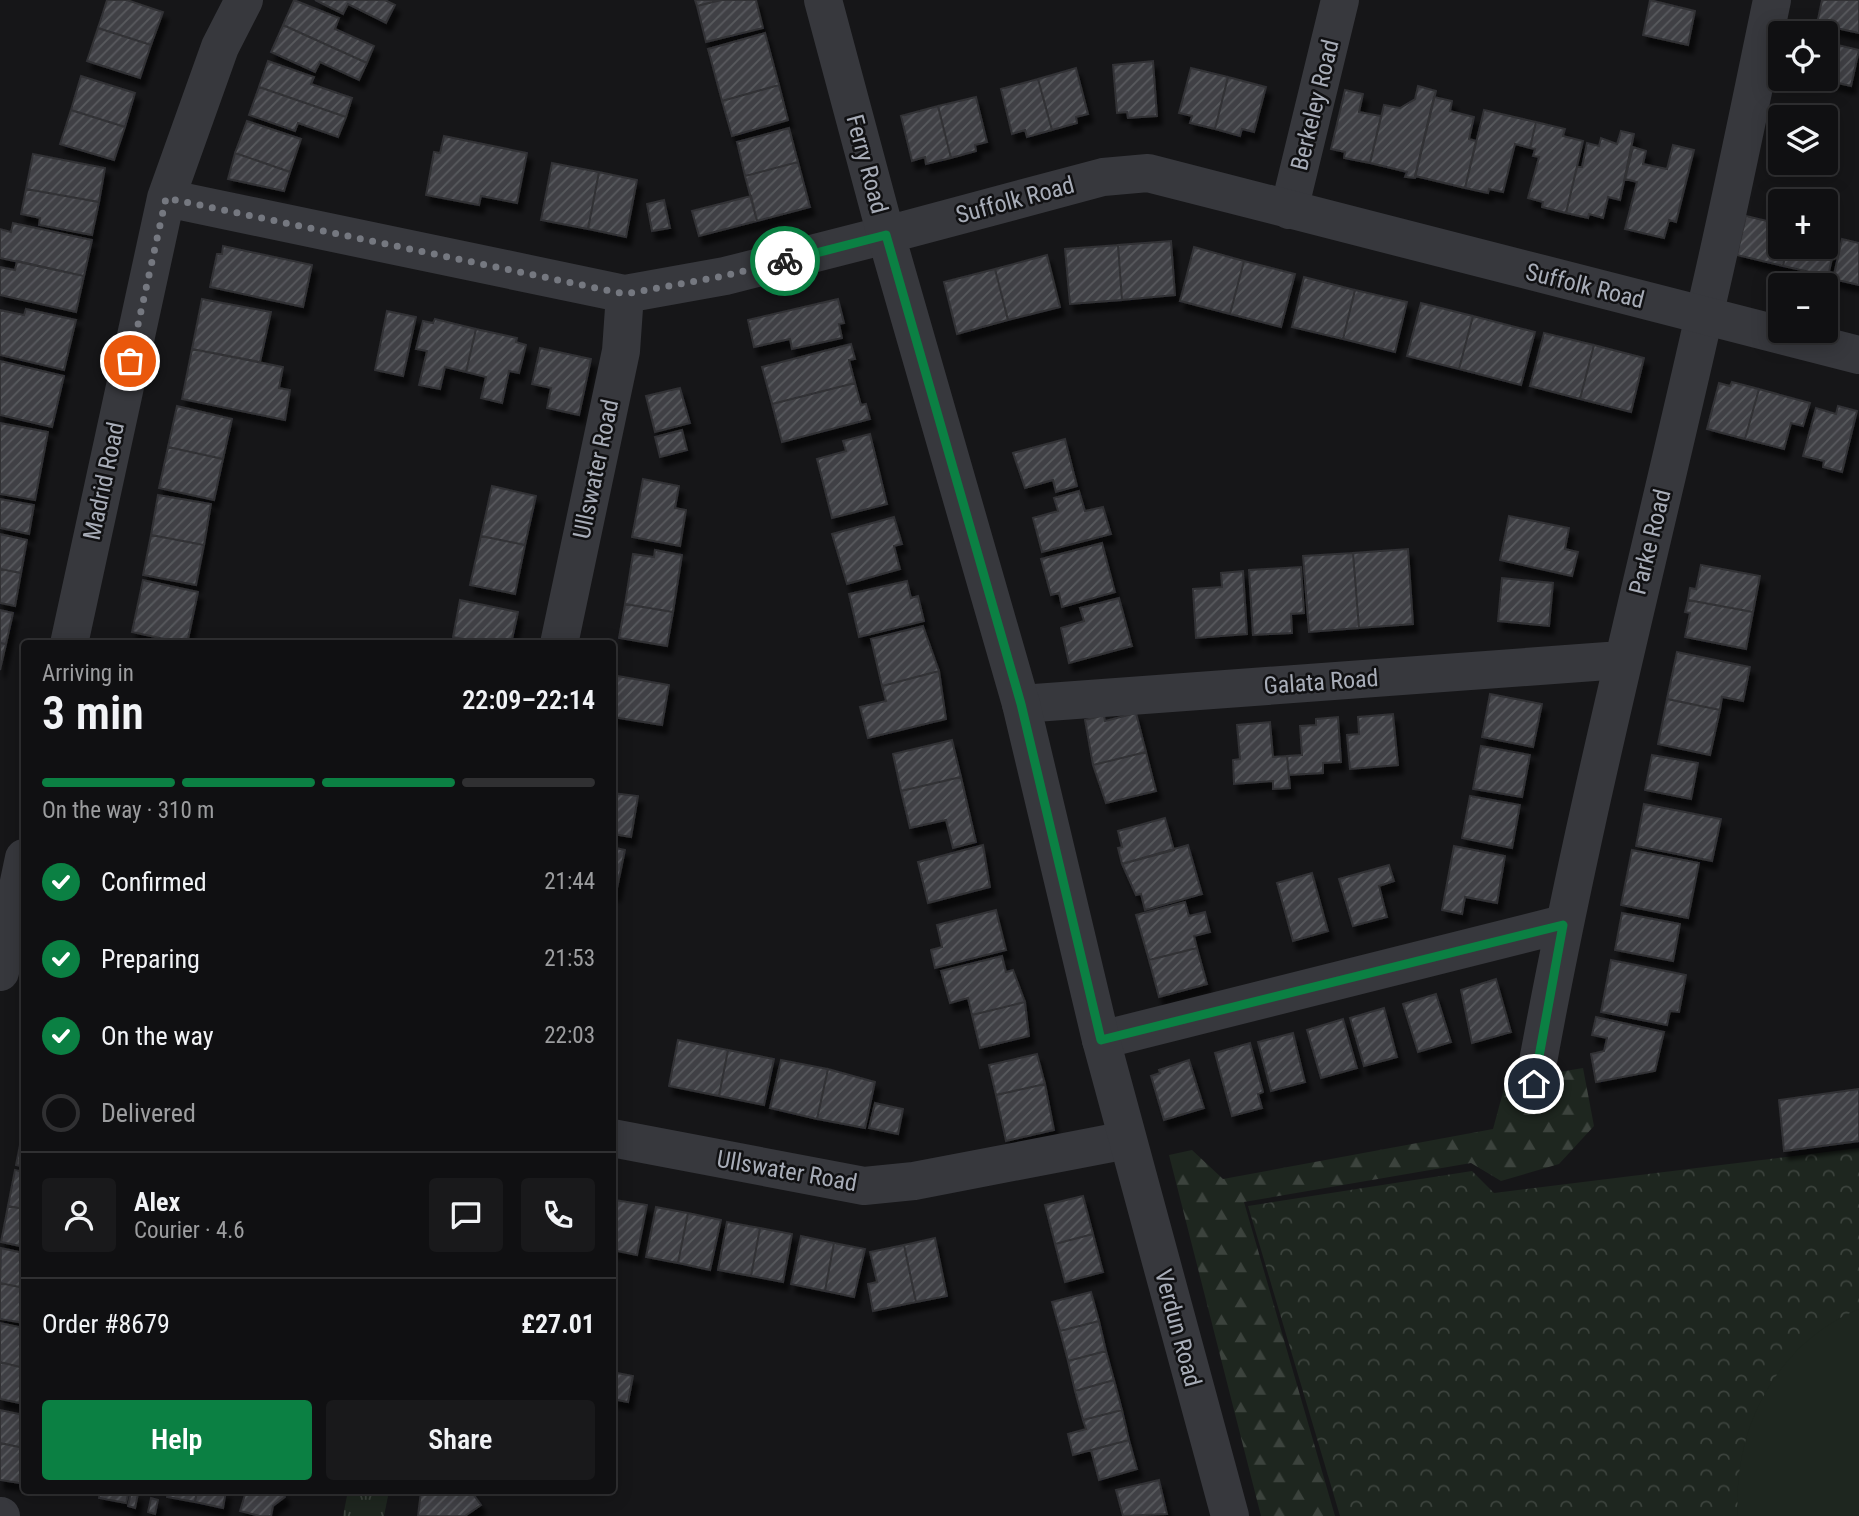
<!DOCTYPE html>
<meta charset="utf-8">
<style>
:root{--surface:#101012;--page:#19191b;--text:#f1f3f6;--muted:#9c9d9f;--line:#303032;--accent:#0b8043}
body{margin:0;font-family:"Roboto Condensed",sans-serif;background:var(--page);color:var(--text);height:100vh;display:flex;flex-direction:column;font-size:26px;white-space:nowrap}
*{box-sizing:border-box;margin:0}
p{font-size:23px;color:var(--muted)}
.icon{flex:none;width:38px;height:38px;fill:none;stroke:currentColor;stroke-width:2;stroke-linecap:round;stroke-linejoin:round}
.map{position:relative;flex:1;overflow:hidden}
.sheet{position:absolute;left:21px;top:640px;width:595px;height:854px;display:flex;flex-direction:column;background:var(--surface);border-radius:7px;box-shadow:0 4px 18px #0003,0 0 0 2px var(--line)}
.sheet>*{flex:none}
.controls{position:absolute;left:1768px;top:21px;display:grid;gap:14px}
.controls a{display:grid;place-items:center;width:70px;height:70px;border-radius:7px;background:var(--surface);box-shadow:0 4px 18px #0003,0 0 0 2px var(--line);font-size:35px}
.pin{position:absolute;display:grid;place-items:center;width:60px;height:60px;color:#fff;margin:-30px;border:4px solid #fff;border-radius:50%;box-shadow:0 2px 7px #0007}
.courier{position:absolute;display:grid;place-items:center;width:70px;height:70px;margin:-35px;border:5px solid #0b8043;border-radius:50%;background:#fff;color:#222;box-shadow:0 2px 9px #0007}
.overview em{font-style:normal;font-weight:600}
.overview div{display:flex;flex-direction:column-reverse}
.overview{display:flex;align-items:center;justify-content:space-between;height:119px;padding:0 21px}
h1{font-size:46px;font-weight:600;line-height:52px}
.bar{display:grid;grid-template-columns:repeat(4,1fr);gap:10px 7px;align-content:center;height:84px;padding:0 21px}
.bar i{height:9px;border-radius:5px;background:var(--line)}
.bar .selected{background:var(--accent)}
.bar p{grid-column:span 4}
.line{display:flex;align-items:center;gap:18px;padding:0 21px;border-top:2px solid var(--line)}
.line div{flex:1}
.round{display:grid;place-items:center;flex:none;width:74px;height:74px;border-radius:7px;background:var(--page)}
ol{padding:0 21px;list-style:none}
li{display:flex;align-items:center;gap:21px;height:77px}
li p{margin-inline-start:auto}
li .icon{padding:7px;border-radius:50%;background:var(--accent);color:#fff;stroke-width:4}
li:last-child{color:var(--muted)}
li i{width:38px;height:38px;border:4px solid var(--line);border-radius:50%}
.cta{display:flex;gap:14px;margin-top:auto;padding:14px 21px}
.cta a{flex:1;height:80px;border-radius:7px;background:var(--accent);color:#fff;font-size:28px;font-weight:600;line-height:80px;text-align:center}
.cta a+a{background:var(--page);color:var(--text)}
.map>svg:first-child{display:block}
.grass{fill:url(#grass-tufts)}
.forest{fill:url(#forest-firs)}
.park{fill:url(#park-crowns)}
.pitch{fill:#1e261f}
.building{fill:url(#building-hatch);stroke:#303034;stroke-width:2;filter:url(#shadow)}
.lines{fill:none;stroke-linecap:round;stroke-linejoin:round}
.minor{stroke:#37383d;stroke-width:38}
.tertiary{stroke:#37383d;stroke-width:38}
.done{stroke:#757880;stroke-width:7;stroke-dasharray:0 12.6}
.route{stroke:#0b8043;stroke-width:9}
.labels{text-anchor:middle;dominant-baseline:central;stroke-width:5;stroke-linejoin:round;paint-order:stroke}
.street-label{font-size:24px;fill:#a8adb8;stroke:#111113}
</style>
<div class="map">
<svg width="1859" height="1516" viewBox="0 0 1859 1516">
<defs>
<pattern id="grass-tufts" width="24" height="20" patternUnits="userSpaceOnUse" patternTransform="scale(1.75)"><rect width="24" height="20" fill="#1e261f"/><path d="M3 7l-1-3M5 7V3M7 7l1-3M15 17l-1-3M17 17v-4M19 17l1-3" fill="none" stroke="#3c433d"/></pattern>
<pattern id="forest-firs" width="22" height="20" patternUnits="userSpaceOnUse" patternTransform="scale(1.75)"><rect width="22" height="20" fill="#1e261f"/><path d="M5 1l3.5 6h-7zM16 11l3.5 6h-7z" fill="#3c433d"/></pattern>
<pattern id="park-crowns" width="20" height="18" patternUnits="userSpaceOnUse" patternTransform="scale(1.75)"><rect width="20" height="18" fill="#1e261f"/><path d="M2 6a3 3 0 1 1 6 0M12 15a3 3 0 1 1 6 0" fill="none" stroke="#3c433d"/></pattern>
<pattern id="building-hatch" width="6" height="6" patternUnits="userSpaceOnUse" patternTransform="scale(1.75)"><rect width="6" height="6" fill="#404145"/><path d="M-1 1l2-2M0 6l6-6M5 7l2-2" fill="none" stroke="#595a5e"/></pattern>
<filter id="shadow"><feDropShadow dx="4.5" dy="8" stdDeviation="2" flood-color="#0009"/></filter>
</defs>
<rect width="100%" height="100%" fill="#161618"/>
<path class="grass" d="M348,1491h41l-5,25h-41z"/>
<path class="forest" d="M1583,1068l11,58 -35,38 -58,17 -30,-18 -227,39 91,314h-74l-92,-361 23,-5 31,29 270,-50 13,-48z"/>
<path class="park" d="M1859,1148v368h-519l-92,-310 224,-35 22,22z"/>
<path class="pitch" d="M1859,1309v207h-121c-6,-87 39,-173 121,-207z"/>
<path class="building" d="M107,0h20l36,12 -12,33 -53,-17z
M294,0l45,18 -4,11 39,17 -7,17 -84,-38z
M315,0h70l10,5 -9,18 -38,-19 -5,10z
M695,0h26l-24,6z
M721,0h35l7,28 -57,14 -9,-36z
M1650,0l45,11 -7,34 -45,-10z
M1822,0h37v33l-42,-9z
M283,25l84,38 -8,17 -39,-18 -5,10 -44,-20z
M98,28l53,17 -11,33 -53,-17z
M765,33l14,52 -57,16 -14,-52z
M1825,42l34,8 -8,36 -31,-7h5z
M268,61l46,16 -3,7 41,14 -6,19 -87,-30z
M1153,61l4,55 -29,2 -1,-6 -10,1 -4,-48z
M1076,68l12,46 -12,3 1,6 -25,7 -14,-51z
M1191,68l37,9 -13,52 -25,-6 2,-7 -13,-3z
M81,76l54,17 -10,34 -54,-17z
M1228,77l38,10 -12,45 -12,-3 -2,7 -25,-7z
M1038,79l14,51 -25,7 -2,-7 -13,4 -11,-45z
M779,85l9,35 -56,16 -10,-35z
M1418,86l18,5 -21,87 -10,-1 2,-5 -37,-9 14,-58 16,3 15,-9z
M259,87l87,30 -8,20 -40,-14 -3,8 -46,-16z
M1345,90l18,4 -4,18 22,4 -11,47 -26,-5 1,-6 -14,-3z
M976,97l11,45 -12,3 1,6 -25,7 -13,-52z
M1434,97l18,4 -2,10 24,6 -5,22 7,2 -11,47 -50,-12z
M938,106l13,52 -25,6 -1,-7 -13,4 -11,-45z
M71,110l54,17 -11,33 -54,-16z
M1484,110l52,12 -6,26 -15,-4 -12,48 -14,-3 -1,4 -23,-5z
M247,121l54,18 -11,33 -55,-19z
M1536,122l29,7 -2,7 20,5 -17,72 -24,-6 1,-5 -15,-4 11,-41 -6,-1 2,-7 -5,-1z
M789,128l9,34 -53,14 -8,-34z
M1621,131l13,3 -14,66 -12,-3 -5,21 -14,-4 -1,4 -22,-5 11,-46h5l5,-24 12,3 2,-8 16,6z
M444,136l83,17 -10,50 -36,-7 -2,9 -53,-10 8,-43 6,1z
M1673,145l21,5 -18,72 -7,-2 -5,18 -39,-9 12,-47 -12,-3 8,-32 13,4 -3,13 24,5z
M235,153l55,19 -6,19 -56,-12z
M33,154l72,14 -6,34 -73,-13z
M798,162l12,45 -53,14 -12,-45z
M552,163l47,9 -11,57 -47,-9z
M599,172l38,8 -11,57 -38,-8z
M26,189l73,13 -7,33 -53,-10 1,-7 -19,-4z
M751,196l6,25 -58,15 -7,-25z
M664,200l6,28 -18,3 -5,-27z
M1746,216l34,8v23h7l-4,19 -46,-11z
M13,223l79,17 -8,36 -84,-18v-29l11,3z
M1825,234l12,3 -9,39 -45,-10 4,-19h38z
M1842,239l17,4v42l-26,-6z
M1171,241l4,54 -53,5 -4,-55z
M1118,245l4,55 -52,4 -5,-55z
M223,246l89,19 -9,42 -93,-20 7,-33h5z
M1194,247l50,14 -14,53 -50,-13z
M1047,255l13,52 -52,13 -13,-51z
M17,261l67,15 -8,36 -76,-17v-28l15,3z
M1244,261l51,13 -14,53 -51,-13z
M995,269l13,51 -51,14 -13,-52z
M1304,277l51,13 -12,49 -51,-12z
M1355,290l52,12 -12,50 -52,-13z
M202,299l69,13 -11,50 -68,-13z
M838,299l6,24 -5,1 3,14 -50,11 -2,-10 -36,8 -6,-27z
M1421,303l52,13 -14,53 -52,-13z
M26,309l50,11 -12,50 -64,-15v-45l24,5z
M387,311l29,6 -13,59 -28,-6z
M1473,316l62,16 -14,53 -62,-16z
M435,319l41,10 -10,43 -21,-5 -5,22 -21,-4 8,-34 -11,-2 7,-28 10,2z
M476,329l41,9 -1,4 10,3 -7,28 -10,-2 -7,32 -21,-5 5,-21 -20,-5z
M1544,333l50,12 -14,54 -50,-13z
M851,344l4,15 -6,1 6,23 -83,21 -10,-37z
M1594,345l50,13 -13,54 -51,-13z
M540,348l51,11 -12,56 -32,-7 4,-20 -19,-4z
M192,349l91,18 -4,21 11,2 -5,30 -103,-21z
M0,361l64,15 -12,51 -52,-12z
M1732,382l27,7 -14,50 -38,-10 12,-46 11,3z
M855,383l6,22 5,-1 4,15 -88,23 -10,-38z
M680,388l10,35 -35,9 -9,-36z
M1759,389l51,14 -7,23 -12,-3 -7,26 -39,-10z
M177,406l55,13 -9,40 -55,-12z
M1838,406l19,5 -15,61 -19,-5 1,-6 -21,-5 13,-48 20,6z
M0,423l48,9 -13,68 -35,-6z
M682,430l5,20 -27,7 -5,-20z
M870,434l17,70 -55,14 -15,-59 29,-8 -3,-10z
M1065,439l12,47 -21,6 -3,-12 -28,8 -12,-35z
M168,447l55,12 -9,41 -55,-12z
M643,479l36,7 -4,22 11,2 -6,36 -48,-9z
M492,486l44,10 -11,49 -44,-9z
M1079,491l6,20 18,-4 8,27 -69,18 -9,-34 25,-7 -4,-13z
M158,495l53,9 -7,41 -53,-10z
M0,499l34,6 -5,29 -29,-6z
M1509,516l60,12 -4,21 13,3 -6,24 -72,-16z
M894,517l8,27 -8,2 6,23 -53,15 -15,-50z
M0,534l27,6 -6,33 -21,-4z
M151,535l53,10 -8,40 -53,-10z
M481,536l44,9 -10,49 -45,-9z
M1102,543l13,49 -53,15 -3,-14 -8,2 -10,-36z
M1408,549l5,75 -54,4 -6,-75z
M655,550l27,5 -9,57 -48,-8 8,-50 21,3z
M1353,553l6,75 -50,4 -6,-76z
M1701,565l59,11 -7,36 -65,-12 2,-12 6,1z
M1301,567l3,46 -13,1 1,19 -39,2 -4,-65z
M0,569l21,4 -6,33 -15,-3z
M1243,571l4,63 -51,4 -3,-49 29,-2 -1,-14z
M1502,578l51,5 -4,43 -51,-5z
M143,580l55,12 -11,52 -55,-12z
M907,581l4,17 7,-2 6,25 -65,16 -10,-43z
M1119,598l13,48 -63,17 -8,-35 23,-7 -4,-13z
M460,600l58,12 -7,32h-24l-34,-7z
M1688,600l65,12 -7,37 -61,-12 5,-24 -5,-1z
M625,604l48,8 -6,34 -48,-8z
M0,610l13,3 -7,31 -6,-1z
M923,626l16,45 -57,15 -11,-47z
M0,643l6,1 -6,26z
M1677,652l73,15 -7,34 -21,-4 -2,13 -53,-11z
M939,671l7,48 -78,19 -8,-31 26,-6 -4,-15z
M612,675l57,10 -7,40 -50,-8z
M1490,694l52,10 -9,43 -51,-10z
M1667,699l53,11 -10,45 -52,-11z
M1136,713l10,39 -53,13 -8,-45 19,-5 1,6z
M1393,714l5,51 -48,4 -3,-34 12,-1 -1,-17z
M1338,717l3,45 -18,1v10l-34,2 -2,-19 15,-1 -2,-29 16,-1v-6z
M1270,722l3,35 14,-1 3,32 -17,1v-8l-39,3 -1,-24 7,-1 -3,-34z
M952,740l9,37 -60,14 -8,-37z
M1481,746l49,9 -8,42 -49,-8z
M1146,752l10,39 -50,12 -13,-38z
M1652,755l46,8 -7,36 -46,-9z
M961,777l15,65 -23,6 -7,-28 -36,8 -9,-37z
M612,793l26,3 -7,41 -19,-3z
M1470,796l50,9 -8,43 -50,-10z
M1644,804l77,15 -9,42 -76,-15z
M1165,818l9,32 -52,14 -4,-16 4,-1 -4,-16z
M983,845l7,42 -62,16 -10,-41z
M1188,845l14,49 -57,16 -4,-16 -5,1 -14,-31z
M1454,846l51,10 -8,47 -32,-6 -3,17 -20,-4z
M612,847l13,3 -9,43h-4z
M1632,850l67,13 -11,55 -67,-13z
M1389,865l5,16 -15,5 8,31 -34,9 -14,-47z
M1312,873l16,58 -35,10 -16,-58z
M1185,902l4,14 16,-4 5,20 -16,4 3,12 -48,12 -13,-45z
M996,910l10,40 -71,18 -4,-18 11,-3 -5,-22z
M1622,913l58,11 -7,37 -58,-11z
M1197,948l10,36 -48,13 -10,-37z
M1002,956l4,16 7,-2 12,32 -53,13 -4,-17 -18,5 -9,-32z
M1611,960l75,15 -7,37 -9,-1 -3,14 -66,-13z
M1496,979l15,53 -39,11 -11,-53z
M1436,994l15,48 -33,10 -15,-48z
M1025,1002l4,34 -49,12 -8,-33z
M1384,1008l13,49 -33,9 -14,-48z
M1596,1017l68,15 -9,39 -59,11 -5,-28 13,-3 3,-13 -15,-3z
M1343,1019l14,49 -36,10 -14,-48z
M1293,1033l12,49 -34,9 -13,-49z
M678,1040l50,10 -9,46 -50,-10z
M1250,1043l13,49 -5,2 4,14 -30,8 -17,-63z
M728,1050l46,9 -10,46 -45,-9z
M1037,1054l8,30 -49,11 -7,-30z
M781,1060l47,9 -11,50 -47,-11z
M1189,1060l15,48 -40,12 -13,-44 9,-3 -1,-3z
M828,1069l47,13 -10,46 -48,-9z
M1045,1084l9,46 -48,11 -10,-46z
M1859,1089v52l-75,10 -5,-51z
M875,1103l28,6 -5,25 -29,-6z
M23,1130h1v37l-8,-2z
M15,1170l9,2v37l-16,-3z
M1083,1196l10,38 -38,10 -10,-39z
M615,1200l32,5 -10,50 -25,-5z
M8,1206l16,3v38l-23,-5z
M656,1207l32,6 -10,50 -32,-6z
M688,1213l33,7 -11,50 -32,-7z
M727,1222l33,6 -9,48 -33,-6z
M760,1228l32,6 -9,48 -32,-6z
M1093,1234l10,38 -38,10 -10,-38z
M801,1236l33,7 -9,48 -34,-7z
M935,1238l12,58 -31,6 -12,-57z
M834,1243l31,6 -11,48 -29,-6z
M904,1245l12,57 -43,9 -5,-27 9,-2 -7,-30z
M1,1248l23,5v35l-24,-5z
M0,1283l24,5v35l-24,-4z
M1091,1292l8,29 -39,10 -8,-29z
M1099,1321l7,30 -38,10 -8,-30z
M0,1323l24,5v40l-24,-6z
M1106,1351l8,29 -39,11 -7,-30z
M0,1362l24,6v36l-24,-5z
M612,1372l21,4 -5,26 -16,-3z
M1114,1380l8,30 -39,10 -8,-29z
M0,1410l24,5v33l-24,-5z
M1122,1410l7,30 -56,15 -5,-21 18,-5 -3,-9z
M1129,1440l8,29 -38,11 -8,-30z
M0,1443l24,5 -4,35 -20,-3z
M1159,1480l8,34 -44,2 -7,-26z
M100,1491h29l-3,12 -27,-5z
M168,1491h29l-2,11 -28,-5z
M197,1491h29l-3,17 -28,-6z
M246,1491h36l3,6 -12,9 -2,10h-11l-20,-5z
M421,1491h50l10,14 -16,11h-47z
M131,1492l7,2 -3,14 -7,-2z
M151,1498l7,2 -3,14 -7,-2z"/>
<g class="lines">
<path class="minor" d="M166,198l459,96 100,-18 161,-41
M1289,210l51,-210
M69,644l97,-446 54,-151 24,-47
M559,644l62,-293 4,-57
M1021,704l600,-44
M0,972l24,-114
M1101,1040l462,-116
M1534,1084c46,-258 112,-512 170,-768 25,-105 46,-211 68,-316
M612,1138l252,48 50,-5 213,-41
M0,1516h1"/>
<path class="tertiary" d="M823,0l63,235 135,469 80,336 129,476
M886,235l217,-58 45,-4 711,182"/>
</g>
<g class="lines">
<path class="done" d="M130,361l36,-163 459,96 99,-18 61,-15"/>
<path class="route" d="M785,261l101,-26 135,469 80,336 462,-115 -29,159"/>
</g>
<g class="labels">
<g class="street-label">
<text transform="translate(1315 105) rotate(-76)">Berkeley Road</text>
<text transform="translate(867 164) rotate(75)">Ferry Road</text>
<text transform="translate(1015 200) rotate(-15)">Suffolk Road</text>
<text transform="translate(1585 286) rotate(14)">Suffolk Road</text>
<text transform="translate(596 469) rotate(-78)">Ullswater Road</text>
<text transform="translate(104 481) rotate(-78)">Madrid Road</text>
<text transform="translate(1650 542) rotate(-76)">Parke Road</text>
<text transform="translate(1321 682) rotate(-4)">Galata Road</text>
<text transform="translate(787 1171) rotate(10)">Ullswater Road</text>
<text transform="translate(1178 1328) rotate(75)">Verdun Road</text>
</g>
</g>
</svg>
<div class="controls">
<a><svg class="icon" aria-label="locate" viewBox="0 0 24 24"><circle cx="12" cy="12" r="6"/><path d="M12 2v4M12 18v4M2 12h4M18 12h4"/></svg></a>
<a><svg class="icon" aria-label="layers" viewBox="0 0 24 24"><path d="M12 4l9 5-9 5-9-5zM3 14l9 5 9-5"/></svg></a>
<a>+</a>
<a>−</a>
</div>
<div class="pin" style="left:130px;top:361px;background:#ea580c"><svg class="icon" aria-label="bag" viewBox="0 0 24 24"><path d="M5 8h14l-1 12H6zM9 8a3 3 0 0 1 6 0"/></svg></div>
<div class="pin" style="left:1534px;top:1084px;background:#1f2937"><svg class="icon" aria-label="home" viewBox="0 0 24 24"><path d="M3 11l9-7 9 7M6 9v11h12V9"/></svg></div>
<div class="courier" style="left:785px;top:261px"><svg class="icon" aria-label="bike" viewBox="0 0 24 24"><circle cx="6" cy="16" r="4"/><circle cx="18" cy="16" r="4"/><path d="M6 16l4-8h5l3 8M10 8l3 8H6M13 5h3"/></svg></div>
<section class="sheet">
<div class="overview"><div><h1>3 min</h1><p>Arriving in</p></div><em>22:09–22:14</em></div>
<div class="bar"><i class="selected"></i><i class="selected"></i><i class="selected"></i><i></i><p>On the way · 310 m</p></div>
<ol>
<li><svg class="icon" aria-label="check" viewBox="0 0 24 24"><path d="M5 12l5 5 9-10"/></svg>Confirmed<p>21:44</p></li>
<li><svg class="icon" aria-label="check" viewBox="0 0 24 24"><path d="M5 12l5 5 9-10"/></svg>Preparing<p>21:53</p></li>
<li><svg class="icon" aria-label="check" viewBox="0 0 24 24"><path d="M5 12l5 5 9-10"/></svg>On the way<p>22:03</p></li>
<li><i></i>Delivered</li>
</ol>
<div class="line" style="height:126px"><a class="round"><svg class="icon" aria-label="person" viewBox="0 0 24 24"><circle cx="12" cy="8" r="4"/><path d="M4 21q1-7 8-7t8 7"/></svg></a><div><b>Alex</b><p>Courier · 4.6</p></div><a class="round"><svg class="icon" aria-label="chat" viewBox="0 0 24 24"><path d="M4 5h16v11H9l-5 4z"/></svg></a><a class="round"><svg class="icon" aria-label="phone" viewBox="0 0 24 24"><path d="M5 4h4l2 5-3 2q2 4 5 5l2-3 5 2v4C11 20 4 13 5 4z"/></svg></a></div>
<div class="line" style="height:91px"><div>Order #8679</div><b>£27.01</b></div>
<div class="cta"><a>Help</a><a>Share</a></div>
</section>
</div>
